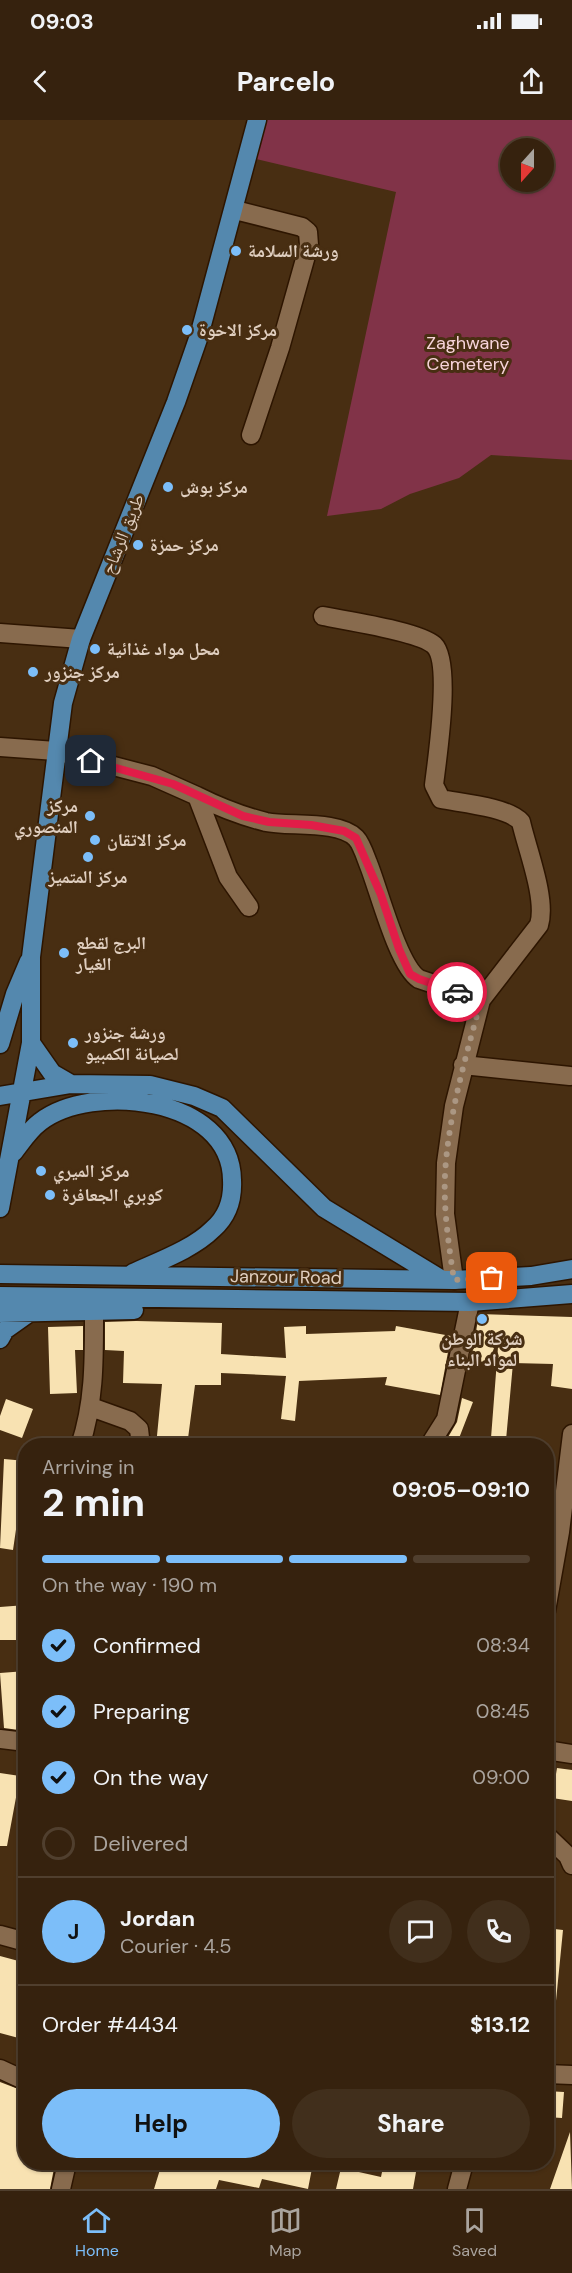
<!DOCTYPE html>
<meta charset="utf-8">
<style>
:root{--surface:#36220e;--page:#412f1c;--text:#f1f3f6;--muted:#aaa49e;--line:#503f2e;--accent:#7cbef9}
body{margin:0;font-family:"DM Sans","Noto Naskh Arabic",sans-serif;background:var(--page);color:var(--text);height:100vh;display:flex;flex-direction:column;font-size:22px;white-space:nowrap}
*{box-sizing:border-box;margin:0}
p{font-size:20px;color:var(--muted)}
.icon{flex:none;width:33px;height:33px;fill:none;stroke:currentColor;stroke-width:2;stroke-linecap:round;stroke-linejoin:round}
.map{position:relative;flex:1;overflow:hidden}
.drawer{position:absolute;left:18px;top:1318px;width:536px;height:732px;display:flex;flex-direction:column;background:var(--surface);border-radius:24px;box-shadow:0 2px 4px #0004,0 0 0 2px var(--line)}
.drawer>*{flex:none}
.needle{width:39px;rotate:201deg}
.tools{position:absolute;left:500px;top:18px;display:grid;gap:12px}
.tools a{display:grid;place-items:center;width:54px;height:54px;border-radius:50%;background:var(--surface);box-shadow:0 2px 4px #0004,0 0 0 2px var(--line);font-size:30px}
.pin{position:absolute;display:grid;place-items:center;width:51px;height:51px;color:#fff;margin:-26px;border-radius:12px;box-shadow:0 3px 9px #0006}
.courier{position:absolute;display:grid;place-items:center;width:60px;height:60px;margin:-30px;border:4px solid #e11d48;border-radius:50%;background:#fff;color:#222;box-shadow:0 2px 8px #0007}
.summary em{font-style:normal;font-weight:700}
.summary div{display:flex;flex-direction:column-reverse}
.summary{display:flex;align-items:center;justify-content:space-between;height:102px;padding:0 24px}
h1{font-size:39px;font-weight:700;line-height:45px}
.bar{display:grid;grid-template-columns:repeat(4,1fr);gap:9px 6px;align-content:center;height:72px;padding:0 24px}
.bar i{height:8px;border-radius:4px;background:var(--line)}
.bar .active{background:var(--accent)}
.bar p{grid-column:span 4}
.line{display:flex;align-items:center;gap:15px;padding:0 24px;border-top:2px solid var(--line)}
.line div{flex:1}
.round{display:grid;place-items:center;flex:none;width:63px;height:63px;border-radius:32px;background:var(--page)}
ol{padding:0 24px;list-style:none}
li{display:flex;align-items:center;gap:18px;height:66px}
li p{margin-inline-start:auto}
li .icon{padding:6px;border-radius:50%;background:var(--accent);color:#111;stroke-width:4}
li:last-child{color:var(--muted)}
li i{width:33px;height:33px;border:3px solid var(--line);border-radius:50%}
.action{display:flex;gap:12px;margin-top:auto;padding:12px 24px}
.action a{flex:1;height:69px;border-radius:36px;background:var(--accent);color:#111;font-size:24px;font-weight:700;line-height:69px;text-align:center}
.action a+a{background:var(--page);color:var(--text)}
.status{display:flex;justify-content:space-between;align-items:center;height:42px;padding:0 30px;background:var(--surface);direction:ltr}
.status svg{height:16px;fill:currentColor}
header{display:flex;justify-content:space-between;align-items:center;height:78px;padding:0 24px;background:var(--surface);font-size:27px;font-weight:700}
.tabs{display:flex;justify-content:space-around;align-items:center;height:84px;border-top:2px solid var(--line);background:var(--surface);font-size:16px;color:var(--muted)}
.tabs a{display:grid;justify-items:center;gap:3px}
.tabs .active{color:var(--accent)}
.map>svg:first-child{display:block}
.green{fill:#813348;fill-rule:evenodd}
.building{fill:#f8e2b2}
.lines{fill:none;stroke-linecap:round;stroke-linejoin:round}
.minor-casing{stroke:#2d1500;stroke-width:21}
.major-casing{stroke:#2d1500;stroke-width:21}
.minor{stroke:#886b4e;stroke-width:18}
.major{stroke:#5488ae;stroke-width:18}
.done{stroke:#ab9783;stroke-width:6;stroke-dasharray:0 10.8}
.route{stroke:#e11d48;stroke-width:8}
.poi-dot{fill:#7cbef9;stroke:#482e12;stroke-width:2}
.labels{text-anchor:middle;dominant-baseline:central;stroke-width:6;stroke-linejoin:round;paint-order:stroke}
.poi-label{font-size:18px;font-weight:bold;fill:#e0cfc0;stroke:#482e12;text-anchor:start}
.park-label{font-size:18px;fill:#f7d4da;stroke:#482e12}
.street-label{font-size:18px;fill:#e0cfc0;stroke:#482e12}
</style>
<div class="status"><b>09:03</b><svg viewBox="0 0 49 12"><path d="M0 12V9h3v3zM5 12V6h3v6zM10 12V3h3v9zM15 12V0h3v12zM26 1h20v11H26zM47 4h2v5h-2z"/></svg></div>
<header><svg class="icon" aria-label="back" viewBox="0 0 24 24"><path d="M15 5l-7 7 7 7"/></svg>Parcelo<svg class="icon" aria-label="share" viewBox="0 0 24 24"><path d="M12 15V3M7 8l5-5 5 5M5 13v7h14v-7"/></svg></header>
<div class="map">
<svg width="572" height="2069" viewBox="0 0 572 2069">
<rect width="100%" height="100%" fill="#482e12"/>
<path class="green" d="M266,0h306v340l-81,-5 -32,23 -49,16 -29,15 -54,7 69,-324 -144,-34zM510,28h33v34h-33z"/>
<path class="building" d="M479,1194l93,3v72l-21,-3 2,-22 -40,-1 -7,77 -15,-2 8,-104 -10,28 -18,-1z
M136,1201l86,2 -1,31 65,4 -2,-31 22,-1v8l89,-3 1,-5 55,10 -11,59 -55,-10 2,-8 -88,4 -4,40 -14,-2 5,-43 -65,-3v12h-26l-8,61h-31l6,-62 -39,-1 1,-32 -19,-1v-28z
M83,1206v24h-8l2,43 -27,1 -2,-67z
M462,1278l11,4 -17,44h-6l-6,-2 13,-22z
M6,1279l27,10 -11,29 -22,-8v-14z
M4,1339l22,2 -13,89 -13,-2z
M26,1485v35h-26v-33z
M26,1551v60l-22,-3 -4,-55z
M557,1648l15,2v31l-20,-3z
M0,1653l20,3 -13,70h-7z
M546,1808l17,2 -8,81 -9,-1z
M0,1836l26,7v77l-26,-7z
M0,1962l26,10v71h29l-5,26h-50z
M546,1971l18,1 -2,26 -16,-1z
M570,2012l2,57h-22z
M162,2043h151l-5,26 -46,-10 -3,9 -40,-8 -3,9h-62z
M383,2047l33,5 -3,17h-77l5,-21 40,9z"/>
<g class="lines">
<g class="minor-casing">
<path id="minor" d="M235,90l67,17 6,5 1,13 -29,103 -29,87
M323,496c24,5 95,15 111,29 18,17 3,114 0,140l7,14c20,4 67,8 80,23 6,27 26,77 18,103l-58,75 -27,106 -8,57 -1,51 9,66
M0,513l81,6
M0,627l56,4 96,25 45,20 31,81 21,30
M197,676c22,11 45,20 69,26 23,5 72,-2 90,16 5,5 9,17 12,25 11,27 30,103 51,116l62,21
M463,945l107,11
M91,1287l39,14 9,8 2,17
M80,1326c15,-45 14,-89 14,-136
M429,1326l17,-27 24,-117
M546,1491l14,-79 12,-98
M0,1619l26,3
M546,1630l26,4
M546,1715l22,21 4,9
M0,1815l26,7
M0,1949l26,12
M546,1954l26,1
M61,2069l6,-26
M457,2069l7,-26"/>
</g>
<g class="major-casing">
<path id="major" d="M31,923l21,30 19,11
M0,924l15,-50 14,-33
M0,976l71,-12 79,1 44,11 28,12 102,100 115,70
M13,1033c8,-10 16,-23 27,-31 51,-40 191,-26 192,58 1,19 -4,36 -19,49 -20,20 -54,32 -80,44
M0,1088l31,-165v-86l32,-254 18,-64 95,-237 23,-66 58,-216
M0,1154l454,6 77,-4 41,-7
M0,1176l470,6 102,-8
M0,1193l134,-3
M0,1219l5,-9 24,-17"/>
</g>
<use href="#minor" class="minor"/>
<use href="#major" class="major"/>
</g>
<g class="lines">
<path class="done" d="M457,872l24,8c-14,53 -30,106 -35,161 -4,40 2,79 8,119l38,-2"/>
<path class="route" d="M91,641l82,23 70,32 26,6 42,3 33,6 12,7 25,57 18,54 11,25 9,5 38,13"/>
</g>
<g class="poi-dot">
<circle cx="236" cy="131" r="6"/>
<circle cx="187" cy="210" r="6"/>
<circle cx="168" cy="367" r="6"/>
<circle cx="138" cy="425" r="6"/>
<circle cx="95" cy="529" r="6"/>
<circle cx="33" cy="552" r="6"/>
<circle cx="90" cy="696" r="6"/>
<circle cx="95" cy="720" r="6"/>
<circle cx="88" cy="737" r="6"/>
<circle cx="64" cy="833" r="6"/>
<circle cx="73" cy="923" r="6"/>
<circle cx="41" cy="1051" r="6"/>
<circle cx="50" cy="1075" r="6"/>
<circle cx="482" cy="1199" r="6"/>
</g>
<g class="labels">
<g class="poi-label">
<text x="248" y="131">ورشة السلامة</text>
<text x="199" y="210">مركز الاخوة</text>
<text x="180" y="367">مركز بوش</text>
<text x="150" y="425">مركز حمزة</text>
<text x="107" y="529">محل مواد غذائية</text>
<text x="45" y="552">مركز جنزور</text>
<text x="78" y="686" text-anchor="end">مركز<tspan x="78" dy="21">المنصوري</tspan></text>
<text x="107" y="720">مركز الاتقان</text>
<text x="88" y="757" text-anchor="middle">مركز المتميز</text>
<text x="76" y="823">البرج لقطع<tspan x="76" dy="21">الغيار</tspan></text>
<text x="85" y="913">ورشة جنزور<tspan x="85" dy="21">لصيانة الكمبيو</tspan></text>
<text x="53" y="1051">مركز الميري</text>
<text x="62" y="1075">كوبري الجعافرة</text>
<text x="482" y="1219" text-anchor="middle">شركة الوطن<tspan x="482" dy="21">لمواد البناء</tspan></text>
</g>
<g class="park-label">
<text x="468" y="223">Zaghwane<tspan x="468" dy="21">Cemetery</tspan></text>
</g>
<g class="street-label">
<text transform="translate(123 414) rotate(-68)">طريق الرشاح</text>
<text transform="translate(286 1157) rotate(1)">Janzour Road</text>
</g>
</g>
</svg>
<div class="tools">
<a><svg class="needle" viewBox="-14 -14 28 28"><path d="M0-13l5 13h-10z" fill="#e53935"/><path d="M0 13l5-13h-10z" fill="#aaa49e"/></svg></a>
</div>
<div class="pin" style="left:492px;top:1158px;background:#ea580c"><svg class="icon" aria-label="bag" viewBox="0 0 24 24"><path d="M5 8h14l-1 12H6zM9 8a3 3 0 0 1 6 0"/></svg></div>
<div class="pin" style="left:91px;top:641px;background:#1f2937"><svg class="icon" aria-label="home" viewBox="0 0 24 24"><path d="M3 11l9-7 9 7M6 9v11h12V9"/></svg></div>
<div class="courier" style="left:457px;top:872px"><svg class="icon" aria-label="car" viewBox="0 0 24 24"><path d="M5 17H2v-5l4-1 3-4h7l3 4 3 1v5h-3M9 17h6M6 11h13"/><circle cx="7" cy="17" r="2"/><circle cx="17" cy="17" r="2"/></svg></div>
<section class="drawer">
<div class="summary"><div><h1>2 min</h1><p>Arriving in</p></div><em>09:05–09:10</em></div>
<div class="bar"><i class="active"></i><i class="active"></i><i class="active"></i><i></i><p>On the way · 190 m</p></div>
<ol>
<li><svg class="icon" aria-label="check" viewBox="0 0 24 24"><path d="M5 12l5 5 9-10"/></svg>Confirmed<p>08:34</p></li>
<li><svg class="icon" aria-label="check" viewBox="0 0 24 24"><path d="M5 12l5 5 9-10"/></svg>Preparing<p>08:45</p></li>
<li><svg class="icon" aria-label="check" viewBox="0 0 24 24"><path d="M5 12l5 5 9-10"/></svg>On the way<p>09:00</p></li>
<li><i></i>Delivered</li>
</ol>
<div class="line" style="height:108px"><b class="round" style="background:var(--accent);color:#111">J</b><div><b>Jordan</b><p>Courier · 4.5</p></div><a class="round"><svg class="icon" aria-label="chat" viewBox="0 0 24 24"><path d="M4 5h16v11H9l-5 4z"/></svg></a><a class="round"><svg class="icon" aria-label="phone" viewBox="0 0 24 24"><path d="M5 4h4l2 5-3 2q2 4 5 5l2-3 5 2v4C11 20 4 13 5 4z"/></svg></a></div>
<div class="line" style="height:78px"><div>Order #4434</div><b>$13.12</b></div>
<div class="action"><a>Help</a><a>Share</a></div>
</section>
</div>
<nav class="tabs">
<a class="active"><svg class="icon" aria-label="home" viewBox="0 0 24 24"><path d="M3 11l9-7 9 7M6 9v11h12V9"/></svg>Home</a>
<a><svg class="icon" aria-label="map" viewBox="0 0 24 24"><path d="M3 6l6-2 6 2 6-2v14l-6 2-6-2-6 2zM9 4v14M15 6v14"/></svg>Map</a>
<a><svg class="icon" aria-label="saved" viewBox="0 0 24 24"><path d="M7 4h10v16l-5-4-5 4z"/></svg>Saved</a>
</nav>
